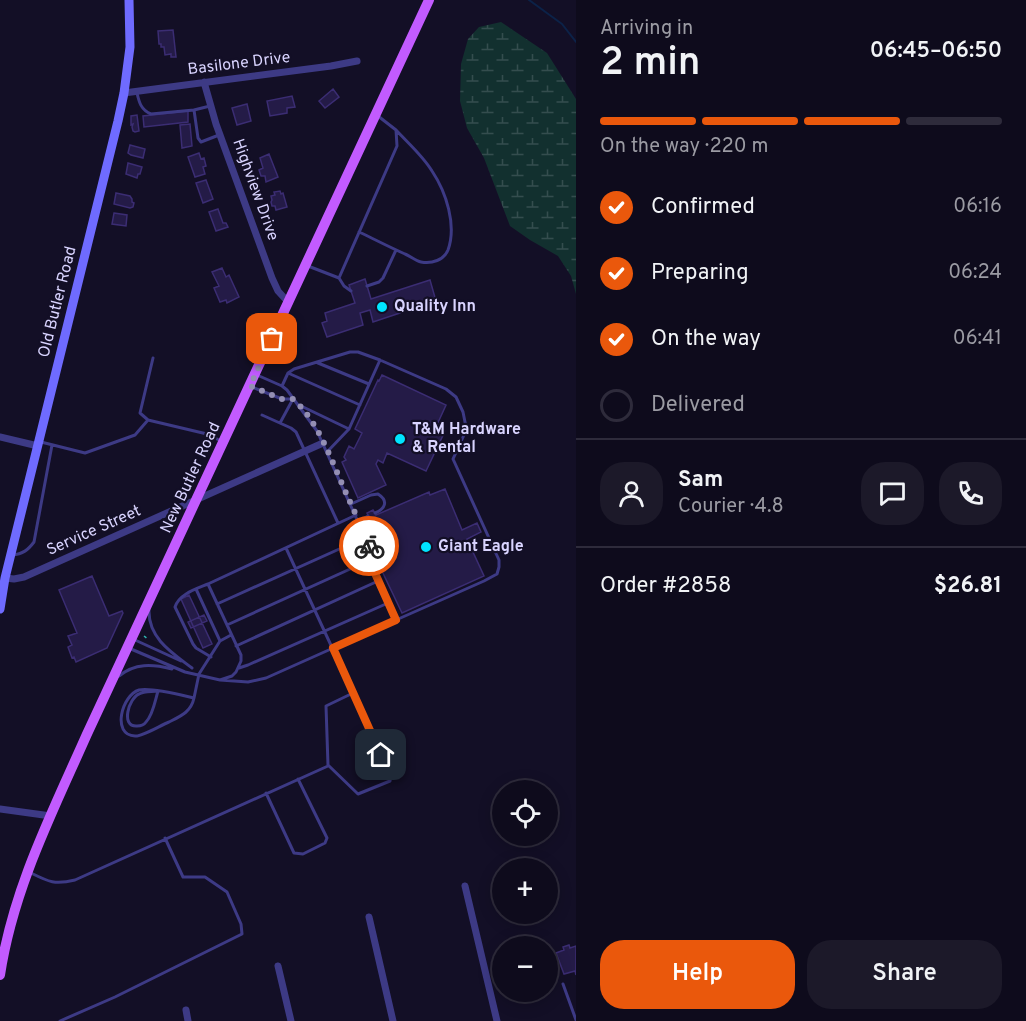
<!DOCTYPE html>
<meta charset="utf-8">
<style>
:root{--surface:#0e0b1c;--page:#1c1929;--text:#f1f3f6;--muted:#9b9ba3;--line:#2e2b3b;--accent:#ea580c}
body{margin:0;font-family:Overpass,sans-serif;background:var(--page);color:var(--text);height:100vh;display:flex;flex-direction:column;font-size:22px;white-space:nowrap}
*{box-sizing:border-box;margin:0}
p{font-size:20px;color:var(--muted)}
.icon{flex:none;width:33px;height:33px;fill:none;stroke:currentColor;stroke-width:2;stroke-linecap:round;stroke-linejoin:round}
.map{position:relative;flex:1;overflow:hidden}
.side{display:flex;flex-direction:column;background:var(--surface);width:450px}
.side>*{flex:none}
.tools{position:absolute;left:492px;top:780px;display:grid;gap:12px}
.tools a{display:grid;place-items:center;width:66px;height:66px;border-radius:50%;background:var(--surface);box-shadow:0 3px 15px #0003,0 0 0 2px var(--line);font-size:30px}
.pin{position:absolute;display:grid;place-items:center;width:51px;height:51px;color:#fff;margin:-26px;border-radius:12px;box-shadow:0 3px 9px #0006}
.courier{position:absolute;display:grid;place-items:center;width:60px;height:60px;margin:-30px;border:4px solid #ea580c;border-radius:50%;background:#fff;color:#222;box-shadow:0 2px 8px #0007}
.overview em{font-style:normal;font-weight:600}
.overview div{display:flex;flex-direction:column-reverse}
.overview{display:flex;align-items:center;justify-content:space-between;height:102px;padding:0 24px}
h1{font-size:39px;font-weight:600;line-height:45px}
.bar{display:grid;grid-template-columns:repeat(4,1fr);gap:9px 6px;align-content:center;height:72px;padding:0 24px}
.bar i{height:8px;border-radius:4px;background:var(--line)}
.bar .on{background:var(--accent)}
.bar p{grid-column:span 4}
.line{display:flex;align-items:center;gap:15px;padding:0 24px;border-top:2px solid var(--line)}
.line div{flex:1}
.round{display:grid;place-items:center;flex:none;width:63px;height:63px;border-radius:24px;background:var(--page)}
ol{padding:0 24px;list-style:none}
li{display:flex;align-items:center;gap:18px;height:66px}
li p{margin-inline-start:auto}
li .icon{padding:6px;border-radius:50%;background:var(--accent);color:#fff;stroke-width:4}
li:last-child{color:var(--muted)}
li i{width:33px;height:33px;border:3px solid var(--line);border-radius:50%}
.cta{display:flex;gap:12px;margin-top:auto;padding:12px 24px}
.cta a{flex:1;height:69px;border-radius:24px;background:var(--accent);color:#fff;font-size:24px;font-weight:600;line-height:69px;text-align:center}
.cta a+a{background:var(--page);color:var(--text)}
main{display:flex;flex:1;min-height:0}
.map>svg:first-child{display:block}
.wetland{fill:url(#wetland-marsh)}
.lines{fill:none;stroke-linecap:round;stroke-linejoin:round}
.stream{stroke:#0c2248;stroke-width:2}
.building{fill:#241b47;stroke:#3b2d73;stroke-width:1.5}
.path{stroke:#2fb8b0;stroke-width:1.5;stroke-dasharray:3 4.5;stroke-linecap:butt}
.lane{stroke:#3d3a85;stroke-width:3}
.street{stroke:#3d3a85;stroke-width:7}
.secondary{stroke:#6f6bff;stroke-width:9}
.primary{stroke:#c25bff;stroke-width:10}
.done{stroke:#948fb3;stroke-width:6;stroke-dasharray:0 10.8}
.route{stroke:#ea580c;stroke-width:8}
.poi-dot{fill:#00e5ff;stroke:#130f26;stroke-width:2}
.labels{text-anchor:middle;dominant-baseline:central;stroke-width:4.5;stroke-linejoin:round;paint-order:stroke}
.street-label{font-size:16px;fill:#d9d4ff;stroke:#130f26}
.poi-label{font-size:16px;font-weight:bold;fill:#d9d4ff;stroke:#130f26;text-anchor:start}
</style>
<main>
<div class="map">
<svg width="576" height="1021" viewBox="0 0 576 1021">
<defs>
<pattern id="wetland-marsh" width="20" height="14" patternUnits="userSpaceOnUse" patternTransform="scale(1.5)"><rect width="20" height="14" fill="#12302f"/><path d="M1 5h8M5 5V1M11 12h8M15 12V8" fill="none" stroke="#344d4e"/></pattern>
</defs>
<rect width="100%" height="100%" fill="#130f26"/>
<path class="wetland" d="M501,22l46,31 29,46v195l-5,-18 -13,-20 -28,-16 -20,-14 -26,-68 -17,-30 -7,-27 1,-37 7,-25 11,-12z"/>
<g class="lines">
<path class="stream" d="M529,0l33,24 14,18"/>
</g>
<path class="building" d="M173,30l3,27h-5v-3l-6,1 -1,-8h-3v-3h-2l-1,-13z
M333,89l6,8 -14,11 -6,-7z
M292,96l3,11 -8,1v5l-17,3 -3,-15z
M247,104l4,17 -14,4 -5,-17z
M188,111v11l-44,5 -1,-11z
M137,115l2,16 -4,1 -2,-1 -1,-4 1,-3 -2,1v-9z
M190,124l2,22 -10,2 -2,-23z
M130,145l15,4 -2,9 -12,-3 -3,-2z
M199,153l2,6 3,-1 2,8 -3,1 2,7 -10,3 -7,-20z
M269,154l9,23 -12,5 -1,-6h-4l-2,-6 4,-2 -3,-10z
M128,163l14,4 -2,7h-2l-1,4 -11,-4z
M206,180l7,19 -10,4 -7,-20z
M280,191l1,3 2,-1 4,14 -11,3 -1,-4h-3l-1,-4 1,-2 -1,-4 4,-1 -1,-3z
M116,193l14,3 2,3v3l2,1 -1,4 -3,1 -16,-4z
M218,209l5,14h3l2,4 -12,4 -7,-19z
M114,213l13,2 -1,11 -14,-2z
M222,268l4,9 3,-2 10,22 -12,6 -1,-3 -6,2 -6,-14 5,-2 -7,-14z
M365,279l6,20 59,-19 6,21 -63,21 -3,-12 -10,3 3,12 -36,12 -5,-14 5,-2 -2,-8 30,-10 -6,-18z
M382,375l64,30 -10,22 9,4 -19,40 -39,-18 -4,10 -5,-3 -2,4 10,21 -28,13 -16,-36 4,-2 -2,-3 5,-11 5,3 8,-16 -7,-4 23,-49 1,1z
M445,489l17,41 15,-7 4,9 -14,7 17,37 -82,37 -20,-42 4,-2 -5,-12 5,-2 -19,-42 6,-3 3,5 53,-23 1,3z
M92,576l17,40 13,-5 1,2 -16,35 -31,14 -2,-5 -2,1 -4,-11 4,-2 -4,-9 9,-3 -18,-43z
M189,595l23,49 -9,4 -22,-49z
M204,615l3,6 -16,7 -3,-6z
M569,945l1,3 6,-2v29l-1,-4 -11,3 -8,-21 8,-3 -1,-3z"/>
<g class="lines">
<path class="path" d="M144,636l4,3"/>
<path class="lane" d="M137,93c2,9 4,17 14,21l43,-4
M210,106l-16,4 4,28 3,4 18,-7
M359,232c15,7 30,15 46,22 5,2 11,7 16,8 11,2 23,-2 27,-12 9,-25 -2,-58 -16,-79 -9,-15 -24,-28 -36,-41
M308,266l31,12 58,-132 -1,-16 -18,-14
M339,278l5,8 7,5
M367,286l12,-4 4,-4 13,-28
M153,358l-13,55 8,7 59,14 12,6
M380,360l66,29 10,8 7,15 3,15 -2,8 -11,24 46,101v7l-2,7 -13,7 -88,39
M318,363l51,21
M288,373l72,32
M282,386l6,-13 6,-4 56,-17h8l22,8 -31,69 -22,23
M252,387l30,12h11
M299,405l50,24
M262,415l29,13 5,4 42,91
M280,423l13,-24
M41,442l44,11 50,-18 13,-15
M351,504l20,-9 7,-1c11,7 7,15 -3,19
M359,521l9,-5
M286,548l67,145 -27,13 2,59 30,29 32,-13 1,-6 -38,-82
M12,555c11,-1 16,-5 22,-13l18,-97
M208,584c-12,5 -29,10 -33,23l18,37 3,4 15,9
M196,589l24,52
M217,604l149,-67
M149,610c-1,28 23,43 43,58
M227,625l143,-65
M135,640l46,21
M236,646l142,-65
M131,649l54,23 35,8 12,-4 4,-4 5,-11v-6l-33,-71 148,-69
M239,668l9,-3 140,-62
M119,676c16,-13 33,-12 53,-7
M220,680l28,2 18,-4 130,-58 -26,-58 -2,-18 -51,-113 -30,-41 -5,-4 -25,-11
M158,691c-3,10 -5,24 -12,31 -2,3 -6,4 -9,4 -17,1 -8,-28 2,-32 5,-3 13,-2 19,-3z
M194,698c-3,14 -13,18 -25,24 -8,3 -27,15 -34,14 -24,-1 -13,-41 4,-46 12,-3 42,5 55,8l5,-24 21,-33 11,-6
M266,793l28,60 9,1 22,-11 2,-5 -29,-59
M31,873c18,9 24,12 44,7l253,-114
M563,984l13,36
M60,1021l55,-24 127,-63 -1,-10 -14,-32 -22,-15h-22l-18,-39"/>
<path class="street" d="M204,82l12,42 56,154 6,13 11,12
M124,93l207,-27 26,-5
M0,437l38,9
M5,578l9,1 10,-2 299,-134
M0,809l51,7
M465,886l32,135
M369,917l24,104
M278,966l13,55
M186,1010l2,11"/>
<path class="secondary" d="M0,609l5,-31 113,-457 6,-28 6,-46 -1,-47"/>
<path class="primary" d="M0,975c13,-86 52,-162 87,-241l342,-734"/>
</g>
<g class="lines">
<path class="done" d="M272,339l-22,47 32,13h11c27,24 39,64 54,96 7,17 17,34 22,51"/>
<path class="route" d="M369,546l1,16 26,58 -63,28 48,107"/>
</g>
<g class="poi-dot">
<circle cx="382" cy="307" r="6"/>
<circle cx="400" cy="439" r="6"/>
<circle cx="426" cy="547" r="6"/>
</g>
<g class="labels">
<g class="street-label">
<text transform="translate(239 64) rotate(-7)">Basilone Drive</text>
<text transform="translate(255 190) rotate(70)">Highview Drive</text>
<text transform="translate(58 302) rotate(-76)">Old Butler Road</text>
<text transform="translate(191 478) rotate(-65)">New Butler Road</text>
<text transform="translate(94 531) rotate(-24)">Service Street</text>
</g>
<g class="poi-label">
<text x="394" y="307">Quality Inn</text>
<text x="412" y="430">T&amp;M Hardware<tspan x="412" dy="18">&amp; Rental</tspan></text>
<text x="438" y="547">Giant Eagle</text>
</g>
</g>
</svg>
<div class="tools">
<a><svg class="icon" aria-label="locate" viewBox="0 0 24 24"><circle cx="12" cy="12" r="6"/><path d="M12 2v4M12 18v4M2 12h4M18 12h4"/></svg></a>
<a>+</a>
<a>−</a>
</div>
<div class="pin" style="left:272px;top:339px;background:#ea580c"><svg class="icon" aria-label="bag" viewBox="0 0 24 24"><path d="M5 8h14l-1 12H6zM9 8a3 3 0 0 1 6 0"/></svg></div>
<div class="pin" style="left:381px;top:755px;background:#1f2937"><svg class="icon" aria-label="home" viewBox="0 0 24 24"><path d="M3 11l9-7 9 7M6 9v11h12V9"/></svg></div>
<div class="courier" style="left:369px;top:546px"><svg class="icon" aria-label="bike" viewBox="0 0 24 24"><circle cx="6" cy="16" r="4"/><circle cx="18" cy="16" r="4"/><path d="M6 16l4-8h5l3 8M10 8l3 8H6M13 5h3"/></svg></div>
</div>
<section class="side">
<div class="overview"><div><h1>2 min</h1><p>Arriving in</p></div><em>06:45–06:50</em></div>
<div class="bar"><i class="on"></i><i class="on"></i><i class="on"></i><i></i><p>On the way · 220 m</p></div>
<ol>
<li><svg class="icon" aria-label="check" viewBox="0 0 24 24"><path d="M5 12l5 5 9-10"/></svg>Confirmed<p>06:16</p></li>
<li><svg class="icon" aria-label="check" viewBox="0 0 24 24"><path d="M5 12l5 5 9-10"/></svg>Preparing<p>06:24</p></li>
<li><svg class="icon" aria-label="check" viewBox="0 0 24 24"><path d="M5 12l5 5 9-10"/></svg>On the way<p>06:41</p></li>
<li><i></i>Delivered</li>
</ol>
<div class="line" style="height:108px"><a class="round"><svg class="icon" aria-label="person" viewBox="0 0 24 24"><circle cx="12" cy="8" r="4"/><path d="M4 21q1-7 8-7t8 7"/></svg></a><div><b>Sam</b><p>Courier · 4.8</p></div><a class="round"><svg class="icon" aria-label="chat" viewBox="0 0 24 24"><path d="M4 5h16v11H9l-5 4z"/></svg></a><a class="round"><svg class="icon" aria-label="phone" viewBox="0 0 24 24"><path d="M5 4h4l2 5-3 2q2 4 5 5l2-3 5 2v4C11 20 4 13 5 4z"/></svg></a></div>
<div class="line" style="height:78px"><div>Order #2858</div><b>$26.81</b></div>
<div class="cta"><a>Help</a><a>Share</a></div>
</section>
</main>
